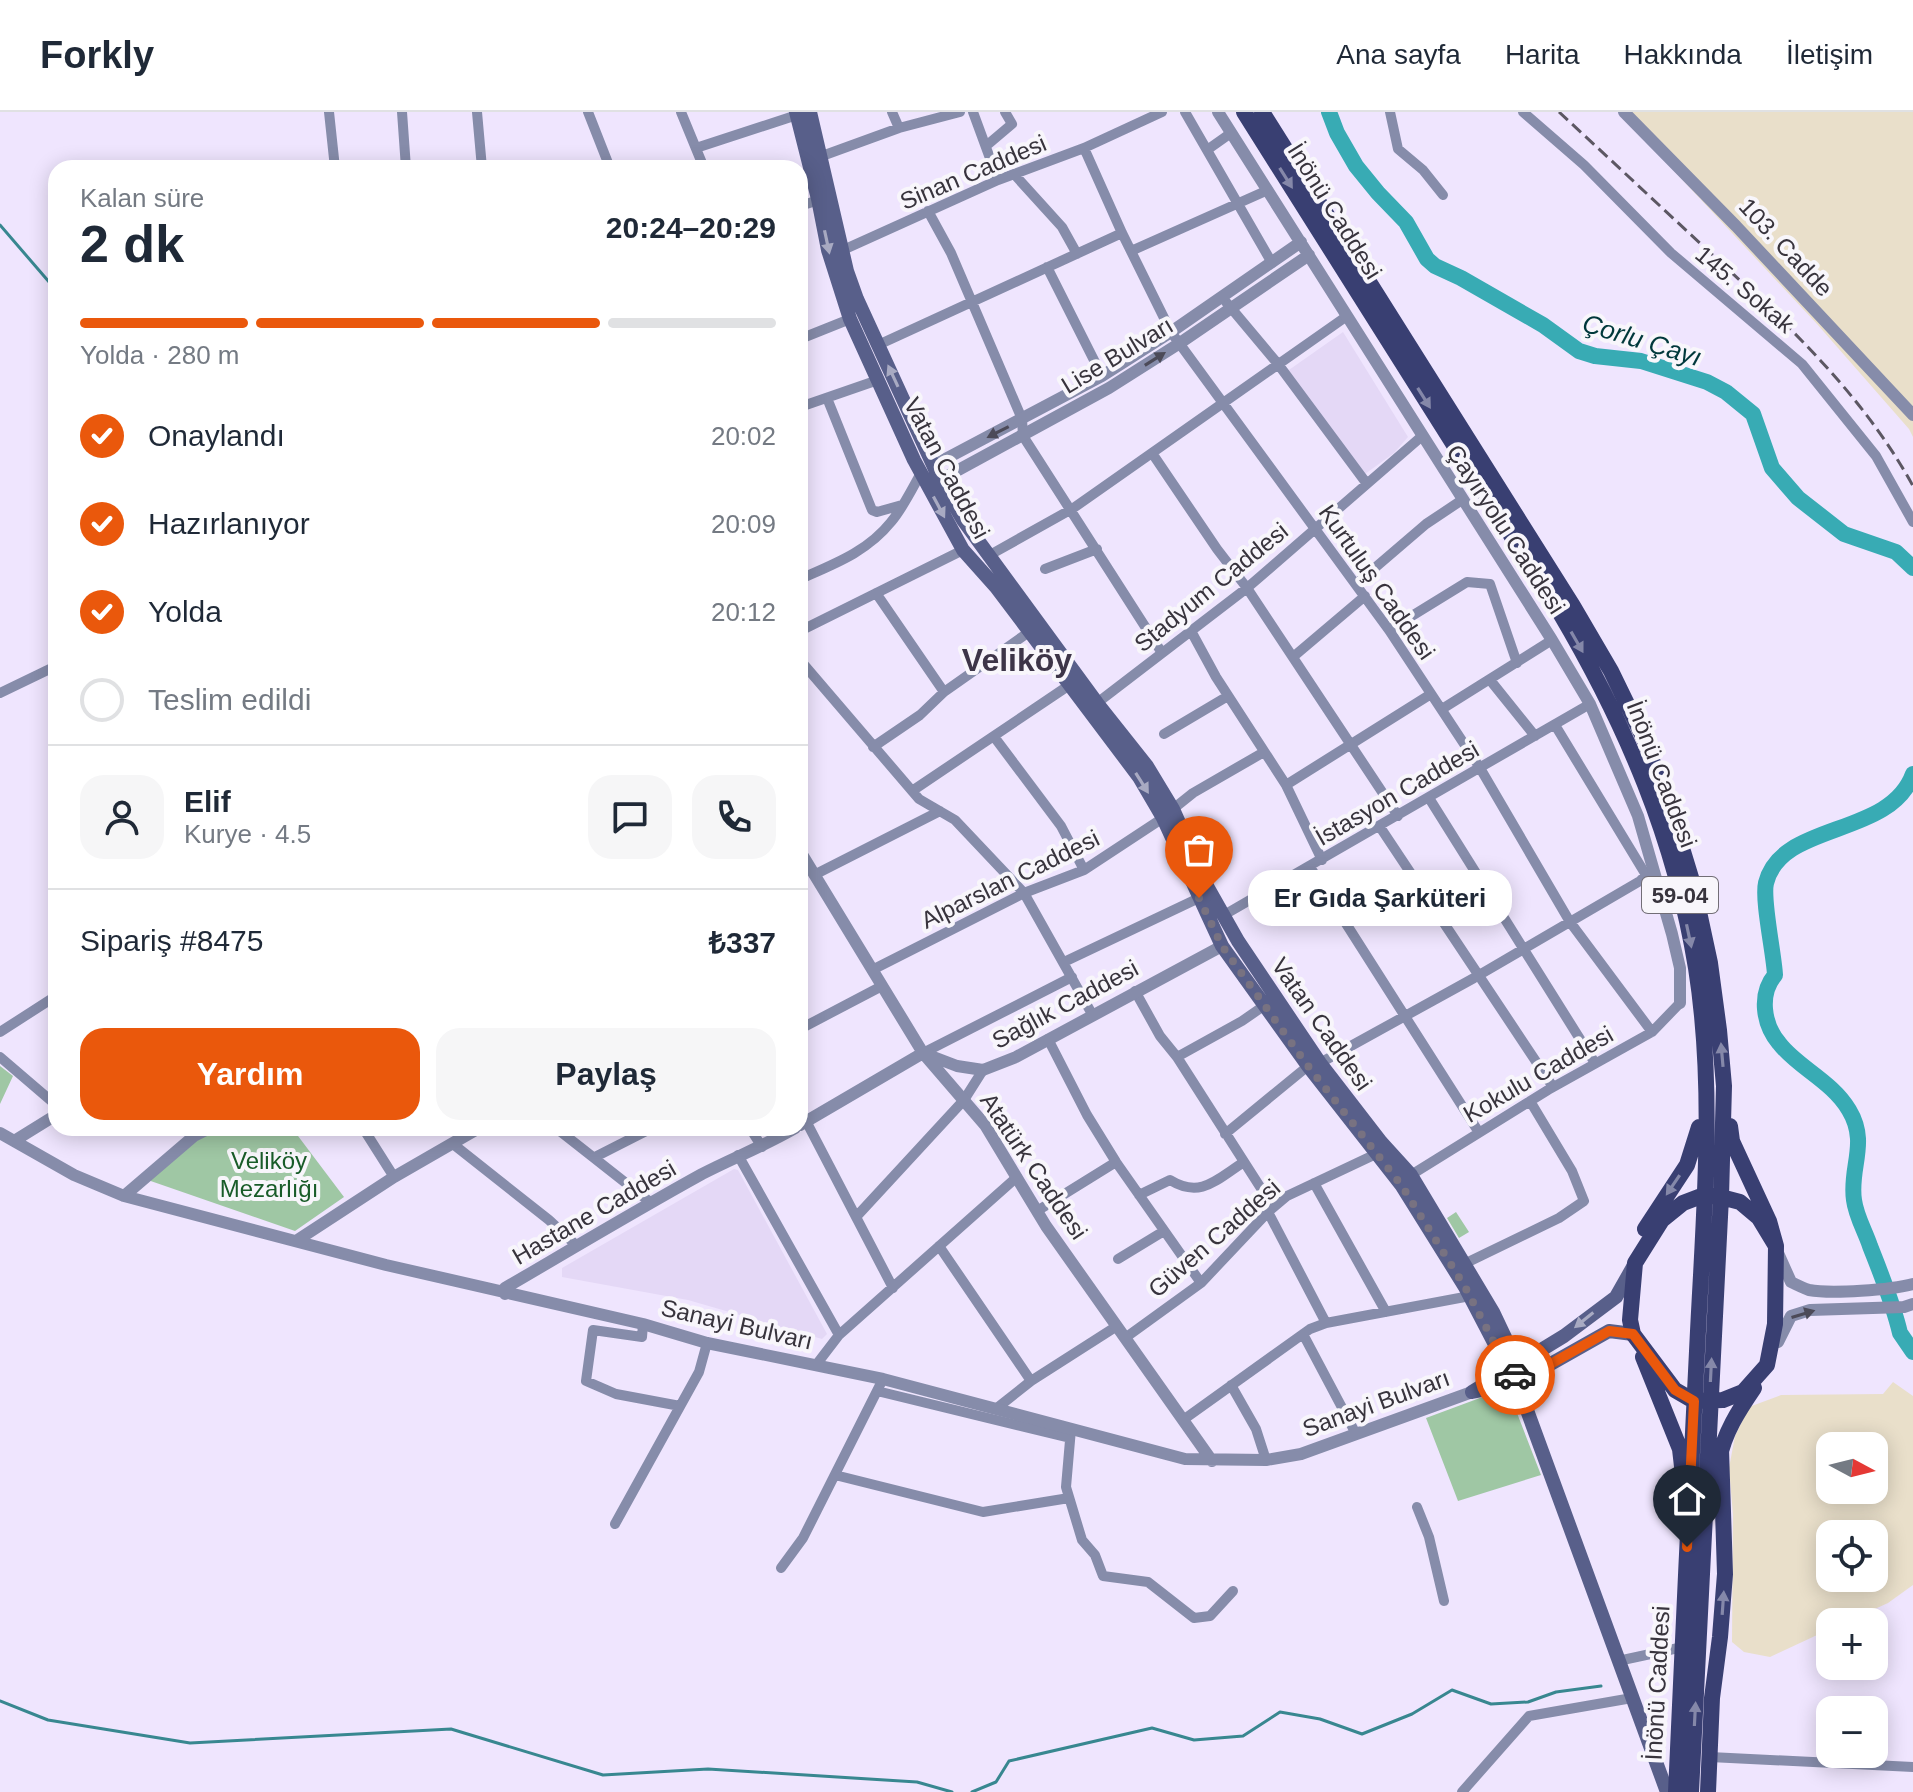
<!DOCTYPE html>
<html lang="tr">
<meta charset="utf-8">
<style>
:root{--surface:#fff;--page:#f6f6f7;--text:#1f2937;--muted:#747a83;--line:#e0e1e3;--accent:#ea580c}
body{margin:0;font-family:Arial,sans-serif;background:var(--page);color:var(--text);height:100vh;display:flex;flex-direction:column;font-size:30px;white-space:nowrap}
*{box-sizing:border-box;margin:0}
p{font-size:26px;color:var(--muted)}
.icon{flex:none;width:44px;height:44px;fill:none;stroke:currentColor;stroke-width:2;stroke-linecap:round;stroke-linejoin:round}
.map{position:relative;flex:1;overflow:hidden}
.side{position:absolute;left:48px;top:48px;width:760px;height:976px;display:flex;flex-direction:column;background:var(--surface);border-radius:24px;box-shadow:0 4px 20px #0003}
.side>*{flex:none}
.needle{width:52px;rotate:97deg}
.controls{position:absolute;left:1816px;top:1320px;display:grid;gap:16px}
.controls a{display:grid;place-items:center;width:72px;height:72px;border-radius:16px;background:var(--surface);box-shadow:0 4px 20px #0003;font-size:40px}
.pin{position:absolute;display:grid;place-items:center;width:68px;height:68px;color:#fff;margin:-82px -34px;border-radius:50% 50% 50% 0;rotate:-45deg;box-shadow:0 0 8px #0007}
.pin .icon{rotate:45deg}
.courier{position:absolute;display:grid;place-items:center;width:80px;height:80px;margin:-40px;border:6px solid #ea580c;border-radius:50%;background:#fff;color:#222;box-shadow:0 2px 10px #0007}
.bubble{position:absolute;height:56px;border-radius:24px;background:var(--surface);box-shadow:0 4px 20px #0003;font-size:26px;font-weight:700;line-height:56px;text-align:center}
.overview em{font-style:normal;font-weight:700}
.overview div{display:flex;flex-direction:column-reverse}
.overview{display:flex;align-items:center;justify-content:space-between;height:136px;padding:0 32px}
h1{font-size:52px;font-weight:700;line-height:60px}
.bar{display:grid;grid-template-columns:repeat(4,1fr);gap:12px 8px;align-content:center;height:96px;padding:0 32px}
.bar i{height:10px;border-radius:6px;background:var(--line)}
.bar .on{background:var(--accent)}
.bar p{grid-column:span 4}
.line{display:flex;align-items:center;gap:20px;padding:0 32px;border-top:2px solid var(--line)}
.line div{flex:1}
.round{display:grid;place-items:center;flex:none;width:84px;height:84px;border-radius:24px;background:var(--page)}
ol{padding:0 32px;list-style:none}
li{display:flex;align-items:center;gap:24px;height:88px}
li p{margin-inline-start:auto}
li .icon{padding:8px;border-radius:50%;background:var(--accent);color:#fff;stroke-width:4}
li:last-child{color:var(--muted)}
li i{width:44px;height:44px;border:4px solid var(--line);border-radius:50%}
.button{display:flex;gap:16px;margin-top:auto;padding:16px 32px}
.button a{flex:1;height:92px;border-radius:24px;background:var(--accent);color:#fff;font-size:32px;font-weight:700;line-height:92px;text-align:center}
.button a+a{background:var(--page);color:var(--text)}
header{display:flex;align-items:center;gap:48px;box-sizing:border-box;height:112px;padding:0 40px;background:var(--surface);border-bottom:2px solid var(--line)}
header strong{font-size:38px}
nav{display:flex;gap:44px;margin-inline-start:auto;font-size:28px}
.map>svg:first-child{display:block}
.built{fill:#e4d8f6}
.industrial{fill:#e9dfca;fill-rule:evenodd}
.green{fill:#9fc7a4}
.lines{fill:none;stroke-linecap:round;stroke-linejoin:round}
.stream{stroke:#388790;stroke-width:3}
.river{stroke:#38abb4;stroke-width:16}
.minor{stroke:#868caa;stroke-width:10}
.tertiary{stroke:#868caa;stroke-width:12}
.secondary{stroke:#585f8a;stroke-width:14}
.primary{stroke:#393f72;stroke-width:16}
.rail{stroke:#5c5763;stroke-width:3;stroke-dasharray:12 6;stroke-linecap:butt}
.oneway{fill:#8588a9}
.oneway2{fill:#a8aac2}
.oneway3{fill:#4c4a58}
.done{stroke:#787281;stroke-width:8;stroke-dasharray:0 14.4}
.route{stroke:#ea580c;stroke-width:10}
.labels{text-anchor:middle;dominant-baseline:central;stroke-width:8;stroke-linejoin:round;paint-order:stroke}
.shield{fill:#f8f6fb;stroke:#726e76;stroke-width:2}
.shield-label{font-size:22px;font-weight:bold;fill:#38343d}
.street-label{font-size:24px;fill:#38343d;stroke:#f8f6fb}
.park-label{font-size:24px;fill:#195c29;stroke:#f8f6fb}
.water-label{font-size:26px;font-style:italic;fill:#00383b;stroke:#f8f6fb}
.district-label{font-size:32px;font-weight:bold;fill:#3d3548;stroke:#f8f6fb}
</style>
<header>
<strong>Forkly</strong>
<nav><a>Ana sayfa</a><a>Harita</a><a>Hakkında</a><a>İletişim</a></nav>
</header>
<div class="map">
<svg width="1913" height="1680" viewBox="0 0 1913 1680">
<rect width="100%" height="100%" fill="#efe5fe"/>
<path class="built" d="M1343,220l65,105 -14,16 -29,21 -79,-102z
M734,1057l4,1 89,164 -5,5 -134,-39 -126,-23v-9z"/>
<path class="industrial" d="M1619,0h294v325l-4,-8 -92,-105z
M1893,1270l20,14v189l-25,18 -42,19h-16v7l-60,28 -26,-5 -12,-10 1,-127 -4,-47 6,-32 14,-29 32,-12 102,-1zM1830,1334h44v44h-44zM1830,1422h44v44h-44z"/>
<path class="green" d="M0,954l13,10 -13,28z
M218,1016h74l52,69 -49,34 -153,-53 52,-38z
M1456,1100l13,20 -10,6 -12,-20z
M1496,1280l14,3 31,80 -83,26 -32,-83z"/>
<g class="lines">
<path class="stream" d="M0,113l56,65
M0,1589l48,19 142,23 261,-14 152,46 105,-6 209,13 35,10
M972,1680l24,-10 13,-21 143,-33 42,12 49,-4 37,-24 40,7 42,15 50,-20 40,-24 39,14 37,-2 28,-10 45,-6"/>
<path class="river" d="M1329,0l8,21 19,33 22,27 28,29 21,37 8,7 26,12 82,47 36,26 16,5 46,5 66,21 19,10 27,22 19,54 26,30 46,36 52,18 17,16
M1913,662c-23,64 -132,47 -147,109 -4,17 8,71 9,92 -16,19 -12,49 4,68 18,24 53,38 70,67 20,33 0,58 5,90 2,16 11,31 16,46 11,28 23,57 30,87l13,19"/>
<path class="minor" d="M329,0l6,56
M402,0l4,56
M477,0l5,56
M588,0l22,56
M681,0l23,56
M892,0l7,16
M973,0l25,68
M1185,0l87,151
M1390,0l8,37 25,21 20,25
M1523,0l61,53 87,88 131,111 74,92 37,66
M986,34l26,-22 -7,-12
M696,36l101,-33
M1084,36l38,85 49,99 218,298 91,138 90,154 82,110
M1207,38l24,-17
M822,44l77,-28 61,-16
M1014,62l48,53 15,27
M800,94l25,-8
M928,99l23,42 71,166 1,17 139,217
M843,138l155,-70 86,-32 78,-36
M1131,139l137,-61
M1047,155l55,109
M1226,190l52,62 89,120
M800,227l50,-20
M878,233l244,-112
M827,286l45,112 5,2 25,-7
M800,295l78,-27
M1152,341l65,96 30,39 151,228
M988,444l84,-47 275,-193
M1045,457l52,-20
M800,467c34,-15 67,-27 91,-57 12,-14 21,-33 30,-49
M1356,472l70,-60 36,-24
M876,481l68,99
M1389,518l78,-48 23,2 27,79
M800,519l163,-81
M1191,519l25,46 70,108 36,75
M1293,545l72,-61
M800,548l119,139 36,21 69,73 68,121
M1490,568l45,56
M0,581l56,-27
M1097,591l150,-115 174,-151
M1442,597l110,-69
M1164,622l64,-38
M995,626l66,88 23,44
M873,635l47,-32 24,-23 85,-60
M1286,673l145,-91
M912,679l156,-105
M1429,686l166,265
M1173,697l20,-16 71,-41
M1380,715l173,260
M1310,755l168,264
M814,763l126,-64
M1224,803l366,-211
M1064,850l135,-64
M872,858l152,-77 60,-23 79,-52
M1135,879l25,45 17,21 96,150
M800,917l82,-43
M0,920l56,-36
M1048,927l39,76 29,47 85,121
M923,941l149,-76
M0,945l56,48
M1177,945l65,-36 23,-16
M1320,951l154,-85 166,-97 6,-6 -91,-150
M806,1009l87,167
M363,1016l31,49
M556,1016l94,74
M750,1016l12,19
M1225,1022l83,-68
M453,1032l96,76 28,26
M738,1043l101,180
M595,1045l57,-29
M1411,1063l137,-85 104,-58 28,-29
M1314,1071l72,129
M1139,1083l31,-15c31,19 47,-1 74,-18
M1037,1099l79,-49
M1268,1100l58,111
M856,1105l108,-117 19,-30
M939,1134l92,135
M1118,1147l46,-28
M1464,1152l95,-46 25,-17 -12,-30 -42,-70
M643,1212l-1,13 -49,-7 -7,51 30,13 64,12
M1303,1222l53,100
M1125,1226l76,-55 67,-71 19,-16 89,-42
M816,1253l23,-30 178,-158
M1231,1273l25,44 10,31
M877,1279l193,47
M997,1296l34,-27 86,-55
M1183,1308l127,-91 16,-6 144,-27
M1071,1317l-5,58 16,53 13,15 8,21 45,6 46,36 16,-2 23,-25
M835,1363l148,37 86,-14
M1417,1395l12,30 15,64
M615,1412l84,-152 8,-29
M781,1456l22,-30 80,-159
M1618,1549l65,-14
M1710,1645l203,10
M1462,1680l67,-76 103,-18"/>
<path class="tertiary" d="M1218,0l334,528 38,64 48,112 34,118 8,34v35
M1624,0l112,114 177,189
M934,353l168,-89 69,-44 130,-90
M940,368l169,-92 71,-45 129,-88
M800,739l123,202 62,72 61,101 166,235
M800,1013l123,-72 34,13 26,4 33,-13 206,-111
M0,1021l74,42 50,21 262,69 257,59 64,19 176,36 302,80 81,1 35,-6 171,-62
M14,1029l42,-26
M124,1084l70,-60 16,-8
M296,1129l98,-64 85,-49
M1778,1141l13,29c6,3 12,6 18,8 22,4 82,0 104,-6
M505,1182v-6c65,-38 130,-77 197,-114 31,-16 62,-28 93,-46
M1778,1230l13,-26 19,-6 94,-3 9,-3"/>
<path class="secondary" d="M796,0l22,87 10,51 22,69 64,141 49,90 33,37 143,190 24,41 59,128 86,120 94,120 63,101 36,69 9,6
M810,0l37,159 10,28 83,181 23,40 134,183 50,63 26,43 35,79 30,53 82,122 61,79 30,33 82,137 18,38 -1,12 7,21 150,409
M1633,1155l-17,30 -52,39 -92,56 45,-9 92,-52 24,3"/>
<path class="primary" d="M1244,0l316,501c66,112 115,226 136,355 19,120 8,243 2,363 -8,154 -15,307 -22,461
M1262,0l311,494 38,65 34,70 26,71 22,72 17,79 9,67 5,56 -3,111 -30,595
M1730,1014l2,15 37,80 7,25 -1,78 -8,41 -24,27 -20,8 -29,1 -19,-11 -42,-56 -3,-14 5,-57 27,-43 21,-17 21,-8 17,2 19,5 19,16 17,28
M1645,1117l42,-64 12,-38
M1643,1245l37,92 3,26
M1719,1348c5,-27 20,-50 35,-72
M1708,1680l4,-94 8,-61 5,-63 -4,-125"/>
<path class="rail" d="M1559,0c52,48 104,97 156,145 74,69 148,138 198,229"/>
</g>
<defs><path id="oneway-solid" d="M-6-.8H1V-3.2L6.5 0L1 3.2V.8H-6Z" transform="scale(2)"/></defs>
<g class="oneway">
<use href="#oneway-solid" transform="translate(1286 66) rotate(58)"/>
<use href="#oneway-solid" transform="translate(1424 286) rotate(58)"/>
<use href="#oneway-solid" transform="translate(1577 530) rotate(60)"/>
<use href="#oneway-solid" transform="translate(1689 824) rotate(78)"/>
<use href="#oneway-solid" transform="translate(1722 943) rotate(-95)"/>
<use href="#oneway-solid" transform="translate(1673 1073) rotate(124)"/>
<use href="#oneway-solid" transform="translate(1711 1258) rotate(-87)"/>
<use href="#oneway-solid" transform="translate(1723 1491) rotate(-86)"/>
<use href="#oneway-solid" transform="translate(1695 1602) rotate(-87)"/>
</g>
<g class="oneway2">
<use href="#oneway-solid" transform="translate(827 130) rotate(78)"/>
<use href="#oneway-solid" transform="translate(893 264) rotate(-115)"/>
<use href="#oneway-solid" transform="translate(939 395) rotate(62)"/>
<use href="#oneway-solid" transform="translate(1142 671) rotate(58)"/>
<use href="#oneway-solid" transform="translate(1584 1208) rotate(141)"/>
</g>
<g class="oneway3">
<use href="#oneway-solid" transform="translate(1155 247) rotate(-32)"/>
<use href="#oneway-solid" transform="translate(998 320) rotate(153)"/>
<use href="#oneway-solid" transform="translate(1803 1202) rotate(-17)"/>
</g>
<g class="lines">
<path class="done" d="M1199,786l23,48 86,120 94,120 63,101 36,69 9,6 5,13"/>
<path class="route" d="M1515,1263l2,8 92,-52 24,3 42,56 19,11 -7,146"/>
</g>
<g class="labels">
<rect class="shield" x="1642" y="765" width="76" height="36" rx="6"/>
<g class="shield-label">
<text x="1680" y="783">59-04</text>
</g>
<g class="street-label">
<text transform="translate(973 60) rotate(-23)">Sinan Caddesi</text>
<text transform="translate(1335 99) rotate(58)">İnönü Caddesi</text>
<text transform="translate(1786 135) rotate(47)">103. Cadde</text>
<text transform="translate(1745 177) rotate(40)">145. Sokak</text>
<text transform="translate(1117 243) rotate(-31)">Lise Bulvarı</text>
<text transform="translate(947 356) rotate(62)">Vatan Caddesi</text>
<text transform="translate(1506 417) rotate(57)">Çayıryolu Caddesi</text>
<text transform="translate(1377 470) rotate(55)">Kurtuluş Caddesi</text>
<text transform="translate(1211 475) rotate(-39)">Stadyum Caddesi</text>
<text transform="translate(1662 662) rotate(69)">İnönü Caddesi</text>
<text transform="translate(1397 681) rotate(-30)">İstasyon Caddesi</text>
<text transform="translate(1010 767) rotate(-26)">Alparslan Caddesi</text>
<text transform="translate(1065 892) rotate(-28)">Sağlık Caddesi</text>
<text transform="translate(1322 912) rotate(55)">Vatan Caddesi</text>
<text transform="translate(1538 962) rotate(-30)">Kokulu Caddesi</text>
<text transform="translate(1034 1054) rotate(56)">Atatürk Caddesi</text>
<text transform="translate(594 1100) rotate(-30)">Hastane Caddesi</text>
<text transform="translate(1214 1126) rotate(-41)">Güven Caddesi</text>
<text transform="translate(737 1212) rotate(13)">Sanayi Bulvarı</text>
<text transform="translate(1376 1291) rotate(-20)">Sanayi Bulvarı</text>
<text transform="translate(1657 1571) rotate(-87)">İnönü Caddesi</text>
</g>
<g class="park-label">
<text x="269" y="1048">Veliköy<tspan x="269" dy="28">Mezarlığı</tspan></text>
</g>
<g class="water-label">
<text transform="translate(1642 228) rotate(17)">Çorlu Çayı</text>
</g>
<g class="district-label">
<text x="1017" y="548">Veliköy</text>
</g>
</g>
</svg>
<div class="controls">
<a><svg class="needle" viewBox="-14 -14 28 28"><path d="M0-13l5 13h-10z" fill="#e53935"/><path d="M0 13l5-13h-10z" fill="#747a83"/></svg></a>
<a><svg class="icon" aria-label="locate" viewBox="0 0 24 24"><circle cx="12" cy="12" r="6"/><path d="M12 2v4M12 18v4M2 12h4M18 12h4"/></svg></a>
<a>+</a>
<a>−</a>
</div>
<div class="pin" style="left:1199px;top:786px;background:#ea580c"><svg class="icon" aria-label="bag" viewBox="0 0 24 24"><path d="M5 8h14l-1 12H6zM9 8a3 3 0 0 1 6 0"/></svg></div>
<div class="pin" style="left:1687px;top:1435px;background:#1f2937"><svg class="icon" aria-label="home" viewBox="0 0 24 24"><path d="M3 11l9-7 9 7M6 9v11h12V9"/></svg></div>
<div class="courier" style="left:1515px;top:1263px"><svg class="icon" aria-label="car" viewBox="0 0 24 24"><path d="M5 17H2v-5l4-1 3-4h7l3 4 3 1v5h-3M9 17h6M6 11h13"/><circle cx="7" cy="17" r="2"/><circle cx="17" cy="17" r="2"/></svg></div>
<div class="bubble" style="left:1248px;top:758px;width:264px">Er Gıda Şarküteri</div>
<section class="side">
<div class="overview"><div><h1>2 dk</h1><p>Kalan süre</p></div><em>20:24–20:29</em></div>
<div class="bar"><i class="on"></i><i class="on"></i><i class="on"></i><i></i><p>Yolda · 280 m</p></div>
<ol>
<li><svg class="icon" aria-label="check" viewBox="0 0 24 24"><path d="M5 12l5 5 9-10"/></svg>Onaylandı<p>20:02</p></li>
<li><svg class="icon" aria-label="check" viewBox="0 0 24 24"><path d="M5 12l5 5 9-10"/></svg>Hazırlanıyor<p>20:09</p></li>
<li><svg class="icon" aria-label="check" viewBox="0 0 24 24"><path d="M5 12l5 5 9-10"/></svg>Yolda<p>20:12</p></li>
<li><i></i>Teslim edildi</li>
</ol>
<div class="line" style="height:144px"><a class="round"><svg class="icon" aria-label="person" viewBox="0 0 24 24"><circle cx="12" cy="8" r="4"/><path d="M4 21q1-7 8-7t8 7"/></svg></a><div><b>Elif</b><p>Kurye · 4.5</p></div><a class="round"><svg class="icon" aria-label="chat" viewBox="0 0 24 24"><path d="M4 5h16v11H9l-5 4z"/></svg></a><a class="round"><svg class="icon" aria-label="phone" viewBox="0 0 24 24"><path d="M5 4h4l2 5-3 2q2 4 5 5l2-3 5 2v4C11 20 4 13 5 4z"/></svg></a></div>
<div class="line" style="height:104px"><div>Sipariş #8475</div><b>₺337</b></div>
<div class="button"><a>Yardım</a><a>Paylaş</a></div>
</section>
</div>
